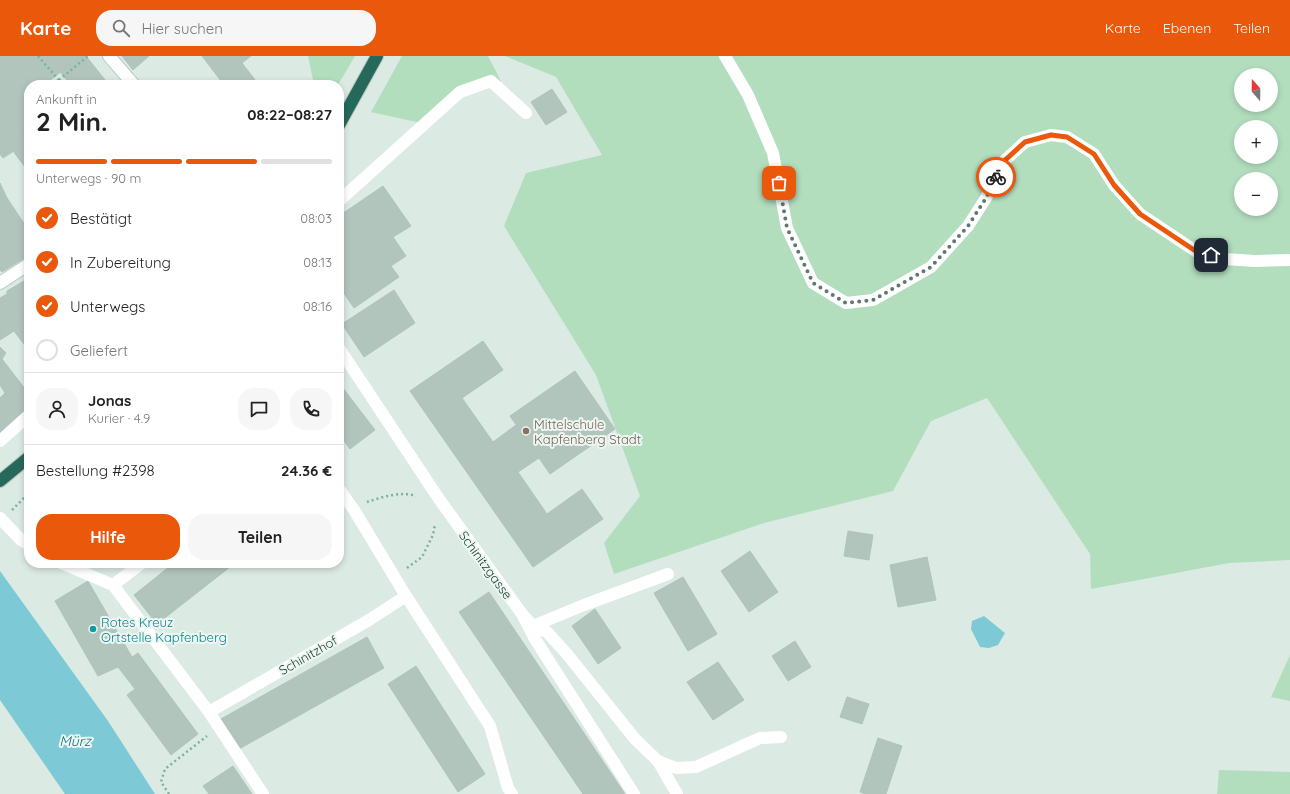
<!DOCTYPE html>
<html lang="de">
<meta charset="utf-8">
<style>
:root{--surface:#fff;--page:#f6f6f6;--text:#222;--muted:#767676;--line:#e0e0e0;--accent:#ea580c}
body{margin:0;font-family:Quicksand,sans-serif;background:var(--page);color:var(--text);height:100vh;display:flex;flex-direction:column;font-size:15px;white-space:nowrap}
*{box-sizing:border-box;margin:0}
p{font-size:13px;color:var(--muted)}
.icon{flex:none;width:22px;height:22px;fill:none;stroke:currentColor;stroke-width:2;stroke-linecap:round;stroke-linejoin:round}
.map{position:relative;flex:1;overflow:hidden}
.side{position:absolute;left:24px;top:24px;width:320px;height:488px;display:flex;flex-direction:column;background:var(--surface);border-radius:16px;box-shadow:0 2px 6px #0003}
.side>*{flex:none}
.needle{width:26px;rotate:340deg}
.tools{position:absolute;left:1234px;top:12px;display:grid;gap:8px}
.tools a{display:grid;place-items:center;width:44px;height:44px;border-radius:50%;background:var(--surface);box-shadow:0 2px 6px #0003;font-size:20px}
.pin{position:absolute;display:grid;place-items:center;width:34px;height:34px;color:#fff;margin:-17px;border-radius:8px;box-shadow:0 2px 6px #0006}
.courier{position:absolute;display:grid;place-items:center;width:40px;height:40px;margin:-20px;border:3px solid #ea580c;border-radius:50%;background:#fff;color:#222;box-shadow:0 1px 5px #0007}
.head em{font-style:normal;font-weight:800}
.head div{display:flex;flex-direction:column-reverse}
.head{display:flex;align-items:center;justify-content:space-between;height:68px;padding:0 12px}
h1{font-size:26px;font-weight:800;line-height:30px}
.bar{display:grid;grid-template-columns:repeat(4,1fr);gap:6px 4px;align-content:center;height:48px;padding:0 12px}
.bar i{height:5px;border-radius:3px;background:var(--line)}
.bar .on{background:var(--accent)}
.bar p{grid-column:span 4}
.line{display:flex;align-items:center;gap:10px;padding:0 12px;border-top:1px solid var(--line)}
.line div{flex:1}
.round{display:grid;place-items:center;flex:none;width:42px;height:42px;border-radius:16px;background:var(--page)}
ol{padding:0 12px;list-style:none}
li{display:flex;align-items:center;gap:12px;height:44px}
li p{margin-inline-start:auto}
li .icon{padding:4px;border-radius:50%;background:var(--accent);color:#fff;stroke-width:4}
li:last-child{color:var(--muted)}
li i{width:22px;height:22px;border:2px solid var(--line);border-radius:50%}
.cta{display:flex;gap:8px;margin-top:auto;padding:8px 12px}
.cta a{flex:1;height:46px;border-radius:16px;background:var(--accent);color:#fff;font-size:16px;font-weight:800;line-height:46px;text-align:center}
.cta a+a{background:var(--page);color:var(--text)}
header{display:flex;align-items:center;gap:24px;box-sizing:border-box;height:56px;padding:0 20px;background:var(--accent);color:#fff}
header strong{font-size:19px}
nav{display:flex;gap:22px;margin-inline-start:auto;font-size:14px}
.search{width:280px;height:36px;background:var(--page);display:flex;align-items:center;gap:10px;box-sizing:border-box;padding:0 14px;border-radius:16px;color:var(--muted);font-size:15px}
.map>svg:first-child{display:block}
.green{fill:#b3debe;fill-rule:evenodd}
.water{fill:#7ec9d6}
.building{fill:#b2c5bd;stroke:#aec4bb}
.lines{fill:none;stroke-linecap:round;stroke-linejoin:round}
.secondary-casing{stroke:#afcbc0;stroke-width:14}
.highway-casing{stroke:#bbc4c2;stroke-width:14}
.path{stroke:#7ab19f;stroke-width:2.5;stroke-dasharray:2 3;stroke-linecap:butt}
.lane{stroke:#fff;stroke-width:12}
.street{stroke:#fff;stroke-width:12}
.secondary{stroke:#fff;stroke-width:12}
.highway{stroke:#26695b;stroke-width:12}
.done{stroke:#607870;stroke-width:4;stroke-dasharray:0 7.2}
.route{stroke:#ea580c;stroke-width:5}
.education-dot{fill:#8d6e63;stroke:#edf7f2;stroke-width:1.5}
.culture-dot{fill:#0f9aa8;stroke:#edf7f2;stroke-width:1.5}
.labels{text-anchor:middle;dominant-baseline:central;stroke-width:4;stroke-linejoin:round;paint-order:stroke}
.education-label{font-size:13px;fill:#785e54;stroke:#edf7f2;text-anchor:start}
.street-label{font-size:13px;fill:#1d3b32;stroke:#edf7f2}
.culture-label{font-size:13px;fill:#0d838f;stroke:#edf7f2;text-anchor:start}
.water-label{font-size:14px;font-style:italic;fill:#136b7b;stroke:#edf7f2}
</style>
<header>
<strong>Karte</strong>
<div class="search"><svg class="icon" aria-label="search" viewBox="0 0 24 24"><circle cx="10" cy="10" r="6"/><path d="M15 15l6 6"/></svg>Hier suchen</div>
<nav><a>Karte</a><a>Ebenen</a><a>Teilen</a></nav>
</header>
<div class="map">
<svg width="1290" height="738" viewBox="0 0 1290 738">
<rect width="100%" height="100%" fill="#dceae4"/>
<path class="green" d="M308,0h47l-17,29h-24z
M402,0h86l13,25 -50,13 -30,29 -50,-11z
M505,0h785v504l-61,3 -138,26 -1,-35 -103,-156 -56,23 -38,70 -129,32 -150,51 -10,-31 36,-47 -44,-121 -92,-149 22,-53 76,-18 -46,-78zM1241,19h30v30h-30zM1241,71h30v30h-30zM1241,123h30v30h-30z
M1290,599v46l-19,-4z
M1219,714l71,2v22h-73z"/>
<path class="water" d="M0,515l108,150 47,73h-90l-65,-94z
M984,560l21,17 -7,12 -9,3 -9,-1 -9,-18 1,-8z"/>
<path class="building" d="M0,0h7l24,29h-2v53l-29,-36z
M7,0h74l-37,29h-13z
M81,0h5l23,29h-38l-11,-13z
M122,0h27l-16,14z
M202,0h49l-9,7 17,22h-35z
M552,33l15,23 -21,13 -15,-23z
M0,46l29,36v3l-26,17 -3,-4z
M29,85v24l-4,2 -12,-16z
M0,127l7,15 -7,3z
M383,130l28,40 -18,11 13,19 -15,10 8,11 -45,31 -15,-22v-70z
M7,142l22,33v24l-27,17 -2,-2v-69z
M29,222v47l-22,-31v-3z
M394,234l21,33 -51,34 -22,-33z
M7,238l22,31v22l-2,1 -13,-17 -14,9v-42z
M483,285l20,29 -41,28 31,44 23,-17 23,33 -21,14 29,42 35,-25 21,30 -70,48 -123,-176z
M0,291l6,6 -4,6 27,35v15l-5,5 -19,-21 -5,-8z
M575,315l40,58 -65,45 -40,-58z
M339,327l36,47 -25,19 -11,-15z
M5,337l19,21 -24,20v-36z
M848,475l25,4 -4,25 -25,-4z
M750,495l28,41 -29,20 -28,-41z
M927,501l9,43 -38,7 -8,-42z
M174,507h61l-78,61 -23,-29z
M683,521l34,57 -29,17 -34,-58z
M88,525l44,76 -14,10 -20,9 -43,-75z
M489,536l136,202h-42l-124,-182z
M595,553l26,39 -23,16 -26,-38z
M367,581l17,31 -145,81 -18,-30z
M795,585l16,26 -23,14 -16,-25z
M138,597l60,81 -27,21 -44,-60 8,-6 -17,-22z
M718,606l26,38 -31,20 -26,-38z
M416,610l69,108 -27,18 -70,-108z
M847,641l22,7 -7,20 -22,-7z
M878,682l24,8 -16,48h-20l-6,-2z
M233,710l19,28h-43l-6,-8z"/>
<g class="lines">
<g class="secondary-casing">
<path id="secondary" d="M109,0l25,29
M0,227l29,-19"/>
</g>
<g class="highway-casing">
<path id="highway" d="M339,69l38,-69
M0,425l29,-24"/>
</g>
<path class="path" d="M38,0l25,29
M59,24l29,-24
M367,446c15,-5 34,-11 49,-6
M12,454l17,-17
M407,512l15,-11 11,-22 2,-11
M169,738l-8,-12 4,-13 42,-33"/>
<path class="lane" d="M339,145l121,-109 31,-11 35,32
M0,385l29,-26
M524,562l11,21 99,155
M533,570l51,-21 84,-31
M658,705l18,7 20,-1 64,-29 21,-1"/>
<path class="street" d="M725,0l23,39 25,58 14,75 26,55 33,20 27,-3 58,-33 37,-41 18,-28 17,-36 22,-20 26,-7 16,2 27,17 20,31 26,29 57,38 28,7 30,2 35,-1
M339,292l100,151 83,115 11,12 14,6 20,22 68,85 23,22 19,33
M339,433l15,21 52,86 84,130 18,62 4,6
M0,462l21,22 8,5
M61,507l52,22
M113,529l96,127 54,82
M113,529l29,-22
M209,656l160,-92 37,-24"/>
<use href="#secondary" class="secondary"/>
<use href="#highway" class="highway"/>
</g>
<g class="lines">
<path class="done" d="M779,127l8,45 26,55 33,20 27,-3 58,-33 37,-41 18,-28 10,-21"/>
<path class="route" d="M996,121l7,-15 22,-20 26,-7 16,2 27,17 20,31 26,29 57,38 14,3"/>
</g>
<circle class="education-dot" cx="526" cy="375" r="4"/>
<circle class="culture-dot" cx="93" cy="573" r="4"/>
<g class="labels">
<g class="education-label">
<text x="534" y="368">Mittelschule<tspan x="534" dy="15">Kapfenberg Stadt</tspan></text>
</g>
<g class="street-label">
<text transform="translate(486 509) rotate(54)">Schinitzgasse</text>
<text transform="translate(308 599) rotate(-30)">Schinitzhof</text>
</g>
<g class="culture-label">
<text x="101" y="566">Rotes Kreuz<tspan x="101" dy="15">Ortstelle Kapfenberg</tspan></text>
</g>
<g class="water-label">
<text x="75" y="685">Mürz</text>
</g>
</g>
</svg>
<div class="tools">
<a><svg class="needle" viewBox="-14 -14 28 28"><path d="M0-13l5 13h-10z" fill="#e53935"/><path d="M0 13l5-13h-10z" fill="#767676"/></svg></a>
<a>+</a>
<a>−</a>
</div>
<div class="pin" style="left:779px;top:127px;background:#ea580c"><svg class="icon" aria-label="bag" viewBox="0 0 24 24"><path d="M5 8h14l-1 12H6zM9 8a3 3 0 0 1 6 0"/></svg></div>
<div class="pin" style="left:1211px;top:199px;background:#1f2937"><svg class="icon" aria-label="home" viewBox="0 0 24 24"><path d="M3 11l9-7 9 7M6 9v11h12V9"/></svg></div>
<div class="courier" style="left:996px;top:121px"><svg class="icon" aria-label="bike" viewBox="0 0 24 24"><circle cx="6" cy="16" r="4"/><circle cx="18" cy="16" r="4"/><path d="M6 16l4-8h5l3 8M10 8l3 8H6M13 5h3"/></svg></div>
<section class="side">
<div class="head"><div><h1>2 Min.</h1><p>Ankunft in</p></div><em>08:22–08:27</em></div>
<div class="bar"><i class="on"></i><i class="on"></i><i class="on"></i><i></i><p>Unterwegs · 90 m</p></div>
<ol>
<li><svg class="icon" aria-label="check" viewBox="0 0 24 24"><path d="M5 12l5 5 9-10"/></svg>Bestätigt<p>08:03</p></li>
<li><svg class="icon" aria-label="check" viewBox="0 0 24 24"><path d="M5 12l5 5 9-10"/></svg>In Zubereitung<p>08:13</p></li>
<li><svg class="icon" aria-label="check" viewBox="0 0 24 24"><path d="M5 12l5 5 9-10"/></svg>Unterwegs<p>08:16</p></li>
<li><i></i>Geliefert</li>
</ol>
<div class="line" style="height:72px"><a class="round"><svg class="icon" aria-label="person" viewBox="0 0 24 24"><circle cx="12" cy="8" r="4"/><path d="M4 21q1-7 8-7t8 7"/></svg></a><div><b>Jonas</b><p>Kurier · 4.9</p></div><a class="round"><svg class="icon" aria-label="chat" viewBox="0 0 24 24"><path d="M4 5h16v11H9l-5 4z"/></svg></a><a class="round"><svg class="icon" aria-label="phone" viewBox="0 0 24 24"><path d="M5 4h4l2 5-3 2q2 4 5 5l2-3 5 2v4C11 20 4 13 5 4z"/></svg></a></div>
<div class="line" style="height:52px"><div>Bestellung #2398</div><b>24.36 €</b></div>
<div class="cta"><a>Hilfe</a><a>Teilen</a></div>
</section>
</div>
